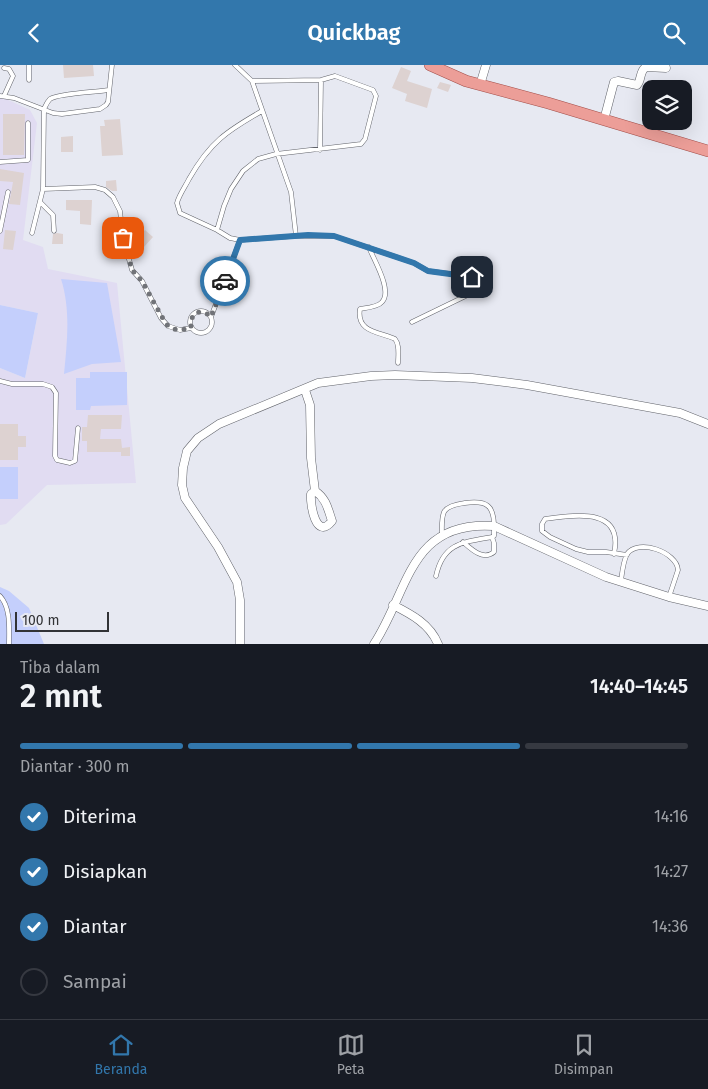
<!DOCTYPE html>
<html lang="id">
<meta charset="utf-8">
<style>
:root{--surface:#171b24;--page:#242831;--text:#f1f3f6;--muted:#9ea1a6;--line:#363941;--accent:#3277ac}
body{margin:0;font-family:"Fira Sans",sans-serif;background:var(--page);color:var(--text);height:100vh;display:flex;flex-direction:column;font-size:19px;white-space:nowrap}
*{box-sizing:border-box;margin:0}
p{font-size:16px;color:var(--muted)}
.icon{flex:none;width:28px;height:28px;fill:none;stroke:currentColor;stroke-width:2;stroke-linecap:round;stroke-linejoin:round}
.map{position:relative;height:579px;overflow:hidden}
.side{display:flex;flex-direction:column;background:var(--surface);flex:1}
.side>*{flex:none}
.controls{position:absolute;left:642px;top:15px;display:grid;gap:10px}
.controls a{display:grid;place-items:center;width:50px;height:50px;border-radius:10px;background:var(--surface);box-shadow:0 5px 20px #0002;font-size:25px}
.scale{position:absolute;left:15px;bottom:12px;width:94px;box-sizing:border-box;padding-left:5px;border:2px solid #323336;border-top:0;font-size:14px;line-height:18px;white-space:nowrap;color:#323336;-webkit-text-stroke:4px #e7e9f2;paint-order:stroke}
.pin{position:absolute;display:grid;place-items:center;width:42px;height:42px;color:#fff;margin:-21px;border-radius:10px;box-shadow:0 2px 8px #0006}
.courier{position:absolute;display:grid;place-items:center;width:50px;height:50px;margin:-25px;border:4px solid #3277ac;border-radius:50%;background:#fff;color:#222;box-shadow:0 1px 6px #0007}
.headline em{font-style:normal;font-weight:600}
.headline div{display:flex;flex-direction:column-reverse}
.headline{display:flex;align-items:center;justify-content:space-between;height:85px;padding:0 20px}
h1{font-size:32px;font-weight:600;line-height:38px}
.bar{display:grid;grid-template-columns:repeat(4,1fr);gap:8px 5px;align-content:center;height:60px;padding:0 20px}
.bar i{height:6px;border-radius:4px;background:var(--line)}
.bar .selected{background:var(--accent)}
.bar p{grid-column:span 4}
ol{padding:0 20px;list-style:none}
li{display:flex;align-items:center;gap:15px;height:55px}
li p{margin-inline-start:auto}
li .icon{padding:5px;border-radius:50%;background:var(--accent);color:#fff;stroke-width:4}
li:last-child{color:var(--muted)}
li i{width:28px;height:28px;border:2px solid var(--line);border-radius:50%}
header{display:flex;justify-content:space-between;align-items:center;height:65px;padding:0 20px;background:var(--accent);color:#fff;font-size:22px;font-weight:600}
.tab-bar{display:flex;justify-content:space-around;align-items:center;height:70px;border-top:1px solid var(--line);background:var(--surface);font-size:14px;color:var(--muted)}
.tab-bar a{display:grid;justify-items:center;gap:2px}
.tab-bar .selected{color:var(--accent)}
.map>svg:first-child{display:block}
.education{fill:#e1dcf2}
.green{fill:#c4cffc}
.building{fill:#ddd2d1}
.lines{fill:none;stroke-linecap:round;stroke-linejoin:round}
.service-casing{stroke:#61636a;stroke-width:5}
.minor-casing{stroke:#61636a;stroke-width:9}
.primary-casing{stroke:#a24e49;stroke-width:12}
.service{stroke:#fff;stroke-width:4}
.minor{stroke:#fff;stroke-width:8}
.primary{stroke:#ec9e98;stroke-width:11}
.done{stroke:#717378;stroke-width:5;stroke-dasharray:0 9}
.route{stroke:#3277ac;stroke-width:6}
</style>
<header><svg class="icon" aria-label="back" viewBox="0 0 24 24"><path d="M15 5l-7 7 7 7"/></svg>Quickbag<svg class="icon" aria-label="search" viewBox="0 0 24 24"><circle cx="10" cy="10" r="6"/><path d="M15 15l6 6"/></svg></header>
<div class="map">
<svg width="708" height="579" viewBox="0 0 708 579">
<rect width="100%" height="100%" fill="#e7e9f2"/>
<path class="education" d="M0,33h4l26,12 7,13 -14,117 20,7 5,22 69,14 19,200 -89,2 -41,39 -6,1v-157l25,10 13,-65 -38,-8z"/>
<path class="green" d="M61,214l46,4 14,79 -29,2 -28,10c3,-31 7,-64 -3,-95z
M0,240l38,8 -13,65 -25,-10z
M90,307h37v33l-36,1 -1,4h-14v-32h14z
M0,402h18v32h-18z
M0,522l9,4 20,17 15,36h-44z"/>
<path class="building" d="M63,0h30l1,11 -30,2z
M401,2l10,4 -4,10 25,8 -5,19 -22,-7 2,-7 -15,-6z
M440,17l11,3 -3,7 -11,-4z
M3,49h22l-1,41h-21z
M120,54l3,36 -21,1 -2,-30h5l-1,-6z
M73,71v16h-12v-15z
M0,104l24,4 -4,32 -11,-1 4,-22 -13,-1z
M116,115l1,11h-5l-6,-4v-6z
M66,135h26l-1,25 -11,-1v-13l-14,-1z
M5,165l11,1 -3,19 -10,-1z
M145,165l8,7 -10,11 -8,-7z
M57,168l6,1v10h-11l1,-10z
M88,350h34l-1,14h-20l-1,10h21l1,9 8,-1v9h-9v-4h-34v-11h-5v-14h5z
M0,359h18v12h8v11h-8v13h-18z"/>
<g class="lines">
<g class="service-casing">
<path id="service" d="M235,0l17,16 39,111 5,44h38l80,27 14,8 40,5 7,5 1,10 -64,31
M4,3l5,1 4,7 -9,20
M29,15v-15
M0,31l14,2 39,15 9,1 38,-5 6,-4 2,-3 4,-37
M320,85l1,-70
M0,97l28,-2v-37
M43,124l52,-2 10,3 8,7 7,14 3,27 9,32 10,11 19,37 7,8 12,4 11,-2
M40,137l13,13 1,16
M217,165l7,-24 7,-17 12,-18 15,-12 18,-5 85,-10 4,-5 11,-43 -3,-6 -38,-14 -14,4 -69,1
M0,166l8,-39
M32,168l11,-44 1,-80c2,-4 3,-7 6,-10 9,-6 47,-7 59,-9
M240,175l-10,-2 -13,-8 -37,-17 -3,-10c2,-8 8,-16 12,-24 21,-37 38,-48 73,-68
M369,182c4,12 24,43 13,55 -4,5 -16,6 -22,7 -4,24 21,23 35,30 5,6 3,16 3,24
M190 257a11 11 0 1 1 22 0a11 11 0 1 1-22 0Z
M211,252l29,-77 56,-4
M0,316l12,3h31l9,3 4,6 -1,63 2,4 13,3 5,-2 3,-33
M463,477c8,7 20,19 31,10v-9l-2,-6
M614,489c10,-47 -38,-39 -69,-35l-3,5v7l8,6 26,12 12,3h18l21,3
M436,511c7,-33 27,-34 56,-39l2,-1c0,-10 1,-24 -6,-30 -8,-7 -39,-3 -44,6 -3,7 -2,16 -2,24
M621,516c1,-8 2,-19 6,-27 11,-16 50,-2 51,16l-9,27
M0,531c11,12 9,33 9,48"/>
</g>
<g class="minor-casing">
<path id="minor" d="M480,20l6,-20
M604,55l10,-38 4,-1 19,4c5,-5 2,-14 9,-18l20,1
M305,325l5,15 1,53 4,33 -4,3c-1,11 5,47 21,27 -4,-12 -6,-23 -17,-30
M393,540c18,9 37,19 45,39
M240,579v-44l-3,-18 -19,-35 -33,-49 -3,-13 1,-17 4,-17 11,-13 21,-14 99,-41 53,-7 24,-1 77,3 55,7 153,28 28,11
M374,579c35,-53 35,-124 120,-118l112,51 63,20 39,9"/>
</g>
<g class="primary-casing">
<path id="primary" d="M430,0l36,16 82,22 160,48"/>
</g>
<use href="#service" class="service"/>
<use href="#minor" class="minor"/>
<use href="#primary" class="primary"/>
</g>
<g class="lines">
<path class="done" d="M123,173l9,32 10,11 20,36 6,9 6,3 6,1 11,-2v-9l6,-7 9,1 5,4 14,-36"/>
<path class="route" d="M225,216l15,-41 68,-5 26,1 80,27 14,8 44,6"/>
</g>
</svg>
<div class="controls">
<a><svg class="icon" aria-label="layers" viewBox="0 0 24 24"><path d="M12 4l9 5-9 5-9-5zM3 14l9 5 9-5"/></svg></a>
</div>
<div class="scale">100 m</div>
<div class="pin" style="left:123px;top:173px;background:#ea580c"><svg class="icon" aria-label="bag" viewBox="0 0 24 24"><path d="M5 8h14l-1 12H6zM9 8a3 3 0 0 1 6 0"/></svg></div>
<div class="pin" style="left:472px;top:212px;background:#1f2937"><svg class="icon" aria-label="home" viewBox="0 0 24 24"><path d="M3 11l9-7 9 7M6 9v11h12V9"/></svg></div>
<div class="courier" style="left:225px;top:216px"><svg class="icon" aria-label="car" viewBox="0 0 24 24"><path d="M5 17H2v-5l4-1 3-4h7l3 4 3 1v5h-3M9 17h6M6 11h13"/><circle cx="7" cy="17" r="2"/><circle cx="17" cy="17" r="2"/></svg></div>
</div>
<section class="side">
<div class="headline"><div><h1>2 mnt</h1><p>Tiba dalam</p></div><em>14:40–14:45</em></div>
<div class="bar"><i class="selected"></i><i class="selected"></i><i class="selected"></i><i></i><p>Diantar · 300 m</p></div>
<ol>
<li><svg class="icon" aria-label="check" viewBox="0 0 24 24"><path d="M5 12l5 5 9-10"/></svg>Diterima<p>14:16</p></li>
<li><svg class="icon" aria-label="check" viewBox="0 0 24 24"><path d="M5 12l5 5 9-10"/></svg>Disiapkan<p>14:27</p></li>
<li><svg class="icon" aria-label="check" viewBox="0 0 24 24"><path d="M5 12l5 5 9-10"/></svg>Diantar<p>14:36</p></li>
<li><i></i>Sampai</li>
</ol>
</section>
<nav class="tab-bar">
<a class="selected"><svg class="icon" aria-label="home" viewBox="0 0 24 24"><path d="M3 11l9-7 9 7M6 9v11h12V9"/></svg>Beranda</a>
<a><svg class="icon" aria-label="map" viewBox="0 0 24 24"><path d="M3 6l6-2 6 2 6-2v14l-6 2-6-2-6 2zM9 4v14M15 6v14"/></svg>Peta</a>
<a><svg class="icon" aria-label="saved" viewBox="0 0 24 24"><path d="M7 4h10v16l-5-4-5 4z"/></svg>Disimpan</a>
</nav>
